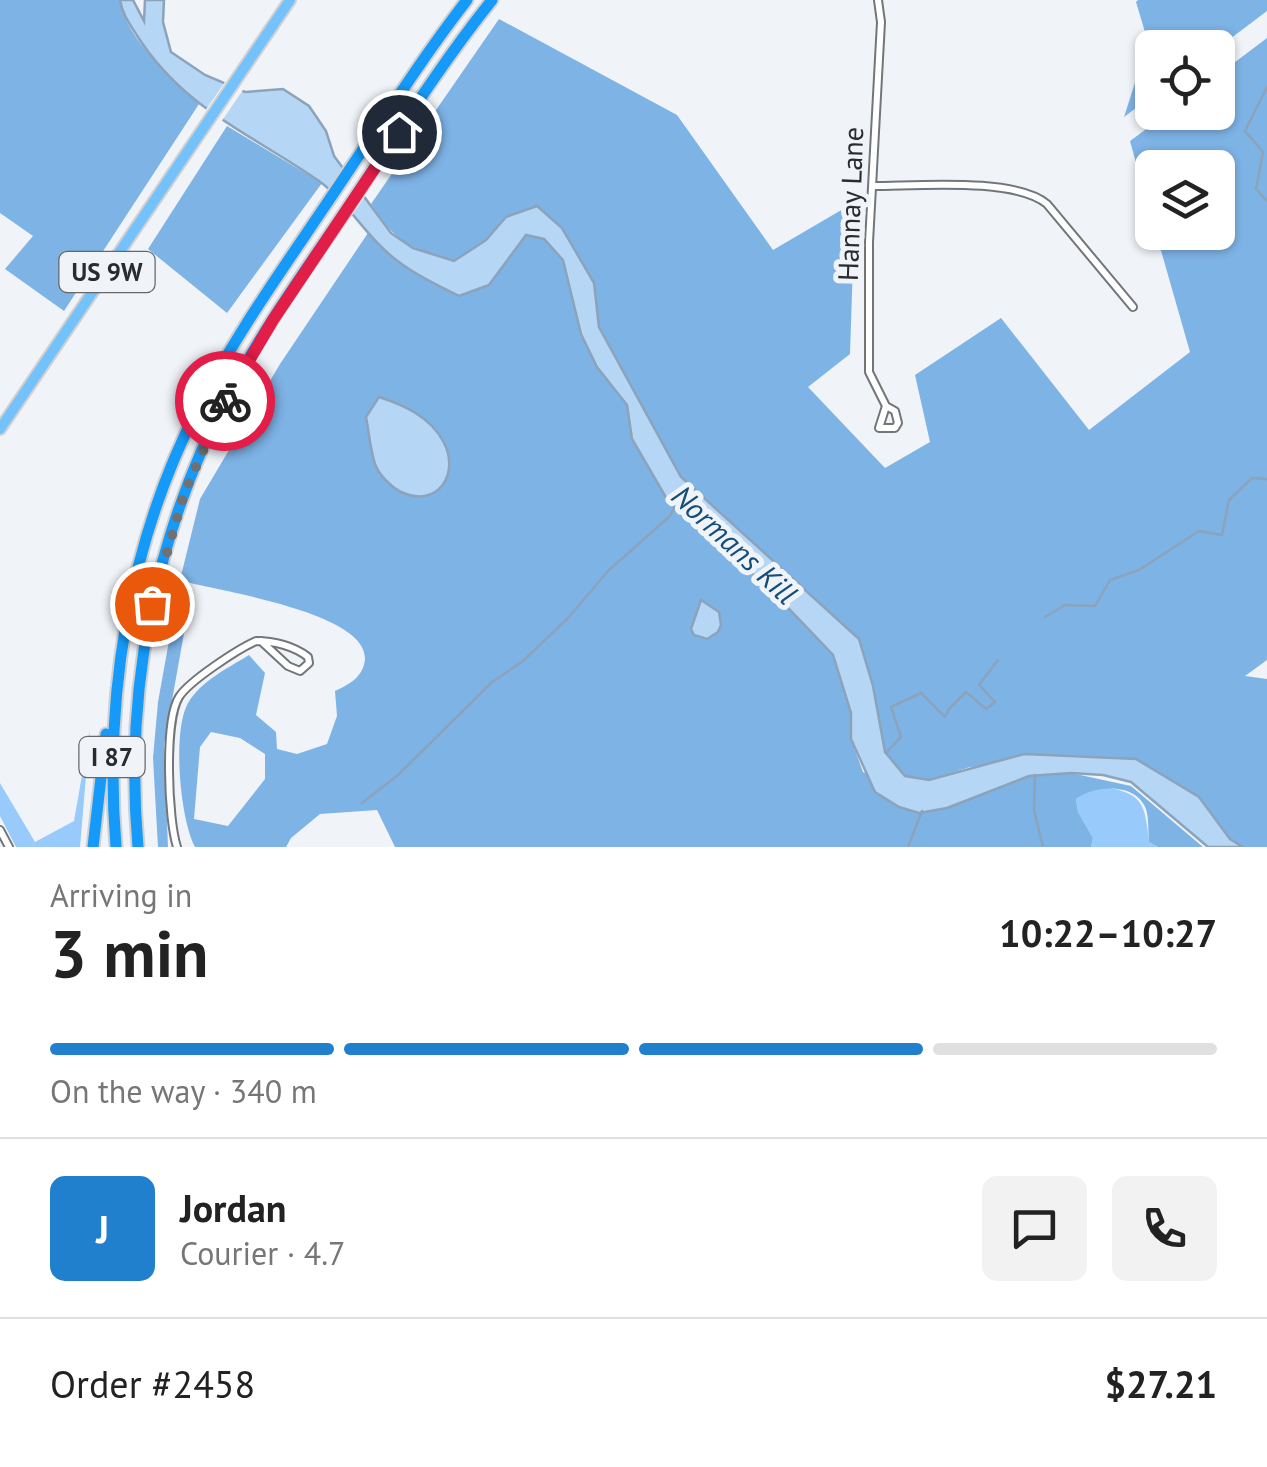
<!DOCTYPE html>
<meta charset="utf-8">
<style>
:root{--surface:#fff;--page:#f2f2f2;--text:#222;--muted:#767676;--line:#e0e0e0;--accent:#2180cd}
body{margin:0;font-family:"PT Sans",sans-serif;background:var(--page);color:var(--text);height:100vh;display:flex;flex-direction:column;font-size:38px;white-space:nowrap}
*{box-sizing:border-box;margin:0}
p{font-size:32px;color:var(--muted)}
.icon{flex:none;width:55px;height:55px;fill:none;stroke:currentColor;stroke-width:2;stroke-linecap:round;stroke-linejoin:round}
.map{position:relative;height:847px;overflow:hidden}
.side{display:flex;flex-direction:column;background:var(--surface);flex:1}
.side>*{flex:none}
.controls{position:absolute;left:1135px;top:30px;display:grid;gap:20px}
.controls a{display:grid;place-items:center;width:100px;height:100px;border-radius:15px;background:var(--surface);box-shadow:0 2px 8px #0004;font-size:50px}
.pin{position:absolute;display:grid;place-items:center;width:85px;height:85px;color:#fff;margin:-42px;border:5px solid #fff;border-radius:50%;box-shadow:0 2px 10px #0007}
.courier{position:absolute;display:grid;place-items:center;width:100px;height:100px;margin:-50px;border:8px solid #e11d48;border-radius:50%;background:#fff;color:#222;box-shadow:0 2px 12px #0007}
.headline em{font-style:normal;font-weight:600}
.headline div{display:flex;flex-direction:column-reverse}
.headline{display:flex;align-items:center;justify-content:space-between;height:170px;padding:0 50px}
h1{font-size:65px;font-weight:600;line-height:75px}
.bar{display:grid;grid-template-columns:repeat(4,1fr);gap:15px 10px;align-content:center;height:120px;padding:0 50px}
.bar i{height:12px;border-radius:8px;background:var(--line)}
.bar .on{background:var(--accent)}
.bar p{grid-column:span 4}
.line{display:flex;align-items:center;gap:25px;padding:0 50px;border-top:2px solid var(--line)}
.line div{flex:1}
.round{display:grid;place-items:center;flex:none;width:105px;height:105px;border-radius:15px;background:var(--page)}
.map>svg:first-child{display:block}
.green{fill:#98cbfc}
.forest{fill:#7eb3e6;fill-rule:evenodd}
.water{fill:#b6d6f6;stroke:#8ca3ba;stroke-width:2.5}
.pier{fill:#f0f4f9}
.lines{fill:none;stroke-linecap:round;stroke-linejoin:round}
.stream{stroke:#8ca3ba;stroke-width:2.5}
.street-casing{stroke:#727679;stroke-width:10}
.primary-casing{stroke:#d0d0d1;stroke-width:14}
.highway-casing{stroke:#d0d0d1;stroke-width:15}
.street{stroke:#fff;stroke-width:6}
.primary{stroke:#73c2fc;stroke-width:10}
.highway{stroke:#159afa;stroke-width:11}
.done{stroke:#6f7174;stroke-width:10;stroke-dasharray:0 18}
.route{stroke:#e11d48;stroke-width:12}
.labels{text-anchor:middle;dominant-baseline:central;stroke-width:10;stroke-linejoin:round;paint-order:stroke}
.shield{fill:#f0f4f9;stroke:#65676a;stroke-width:2.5}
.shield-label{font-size:25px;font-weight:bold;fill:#2a2b2d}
.street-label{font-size:28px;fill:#2a2b2d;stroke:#f0f4f9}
.water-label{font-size:30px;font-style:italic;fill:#124d7c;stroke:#f0f4f9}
</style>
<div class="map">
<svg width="1267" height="847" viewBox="0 0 1267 847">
<rect width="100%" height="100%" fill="#f0f4f9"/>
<path class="green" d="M90,729l-10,118h-64l-16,-31v-33l35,59 39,-21z
M1104,787c40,6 41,18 45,55l9,5h-67l2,-9 -15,-26 -2,-13 12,-9z"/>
<path class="forest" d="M0,0h120c6,39 51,77 79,104l-135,207 -59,-42 28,-33 -33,-23z
M1138,0h129v11l-49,37h-66v48l-28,21 24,-75 -12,-40z
M499,19l178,96 96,135 82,-48 -5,152 -42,33 77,81 45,-26 -15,-67 86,-57 88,112 101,-78 -34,-119 62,-1v-64h-66v52l-22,-79 38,-28 50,-1v-37l49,-37v622l-22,16 22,3v168h-24l-13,-8 -31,-42 -63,-38 -166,8 -41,13 -24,-4 -20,-24 -12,-66 -14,-47 -178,-162 -82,-150 -5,-44 -32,-55 -56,-11 -20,23 -32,21c-46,-15 -55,-15 -83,-57z
M227,126l95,57 -95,130 -79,-64z
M368,233l31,29 90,23 37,-51 18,5 19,21 18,74 16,33 30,38 5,34 36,62 103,89 62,65 18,58v26l12,33 84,36 82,-32 42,-3 60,13 72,61h-45l-9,-5c-1,-10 0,-24 -3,-33 -10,-27 -52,-24 -70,-10l2,13 15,26 -2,9h-696l-18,-37 -57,4 -29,24 -5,9h-91c-15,-28 -23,-116 -7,-144 13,-22 40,-35 61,-48l16,18 -9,42 20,17 1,17 20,5 30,-10 10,-28 -2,-25c14,-6 29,-15 30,-32 2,-46 -141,-67 -178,-77l-2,23 3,6 -24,134 4,102h-10l-5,-89 5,-56 22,-122 20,-81 80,-135zM211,732l29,6 25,16v25l-37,47 -34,-7 6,-72z"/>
<path class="water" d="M120,0h13l11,21 1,-21h19l-1,22 8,30 34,23 40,17 38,-3 26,17 17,25 8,25 57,77 22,15 41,13 32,-21 20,-23 31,-11 25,22 32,55 5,44 82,150 178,162 14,47 12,66 20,24 24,4 95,-26 112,5 63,38 31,42 13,8h-35l-77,-65 -28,-7 -32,-2 -42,3 -82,32 -28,5 -20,-6 -24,-15 -24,-53v-26l-18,-58 -62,-65 -103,-89 -36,-62 -5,-34 -30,-38 -16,-33 -18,-74 -19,-21 -18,-4 -37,50 -30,11c-20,-10 -42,-20 -60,-34 -31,-22 -50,-59 -80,-81 -69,-48 -136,-72 -183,-147 -7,-11 -14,-21 -16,-34z
M379,397c25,8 51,20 64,44 18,32 -5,68 -42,51 -11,-6 -22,-17 -26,-28 -5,-15 -6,-32 -9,-47z
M701,600l18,12 2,13 -3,7 -11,7 -13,-4 -3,-6z"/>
<path class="pier" d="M227,79l18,8 -26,38 -16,-11z
M346,163l22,29 -19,28 -23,-26z"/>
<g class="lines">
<path class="stream" d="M1267,87l-22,44 18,21 -7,37 11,12
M1045,617l20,-12 30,1 15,-26 29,-10 60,-39 23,4 7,-35 23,-22 15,1
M886,753l15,-16 -10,-30 30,-14 24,24 4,-8 17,-17 20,17 9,-7 -16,-17 19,-25
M1035,775l-1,35 9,37
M362,803l36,-28 93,-92 32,-22 45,-43 40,-47 62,-55 5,-10
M908,847l14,-36"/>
<g class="street-casing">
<path id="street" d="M878,0l3,22 -12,220v130l17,34 9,5 3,12 -3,5h-16l7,-22
M873,186c43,0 142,-9 174,18l86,103
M0,830l9,17
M177,847c-9,-27 -13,-126 2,-150 10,-16 59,-48 77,-56 18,0 38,5 52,16l1,6 -9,8 -12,-5 -27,-25"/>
</g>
<g class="primary-casing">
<path id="primary" d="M0,429l290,-429"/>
</g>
<g class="highway-casing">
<path id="highway" d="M93,847l13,-113
M116,847c-12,-149 12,-301 80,-435 36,-72 84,-139 129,-206 47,-69 91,-140 142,-206
M138,847c-14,-158 17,-315 92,-455 34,-65 78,-125 119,-186 46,-69 91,-141 143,-206"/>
</g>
<use href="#street" class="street"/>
<use href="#primary" class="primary"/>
<use href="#highway" class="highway"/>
</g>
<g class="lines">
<path class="done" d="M152,604l32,-110 41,-93"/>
<path class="route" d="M225,401l48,-81 126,-188"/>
</g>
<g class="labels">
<g class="shield">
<rect x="59.5" y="252" width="95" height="40" rx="8"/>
<rect x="79.5" y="737" width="65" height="40" rx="8"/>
</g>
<g class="shield-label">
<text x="107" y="272">US 9W</text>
<text x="112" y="757">I 87</text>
</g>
<g class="street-label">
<text transform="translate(850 204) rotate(-88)">Hannay Lane</text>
</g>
<g class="water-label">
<text transform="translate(735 544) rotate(43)">Normans Kill</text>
</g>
</g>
</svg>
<div class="controls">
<a><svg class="icon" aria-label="locate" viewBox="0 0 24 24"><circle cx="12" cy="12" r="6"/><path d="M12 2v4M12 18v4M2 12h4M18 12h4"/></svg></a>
<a><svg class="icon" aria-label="layers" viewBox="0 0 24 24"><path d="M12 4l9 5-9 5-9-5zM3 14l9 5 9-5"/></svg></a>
</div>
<div class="pin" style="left:152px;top:604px;background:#ea580c"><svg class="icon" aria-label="bag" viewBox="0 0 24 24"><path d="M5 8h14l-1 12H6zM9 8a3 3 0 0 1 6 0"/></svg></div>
<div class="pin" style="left:399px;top:132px;background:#1f2937"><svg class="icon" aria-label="home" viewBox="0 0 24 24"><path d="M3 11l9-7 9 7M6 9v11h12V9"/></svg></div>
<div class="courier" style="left:225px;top:401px"><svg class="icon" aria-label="bike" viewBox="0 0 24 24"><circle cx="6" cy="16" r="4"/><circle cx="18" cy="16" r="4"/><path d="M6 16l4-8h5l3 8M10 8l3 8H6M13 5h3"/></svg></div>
</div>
<section class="side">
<div class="headline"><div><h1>3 min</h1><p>Arriving in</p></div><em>10:22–10:27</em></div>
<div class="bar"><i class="on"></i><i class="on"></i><i class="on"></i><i></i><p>On the way · 340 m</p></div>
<div class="line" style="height:180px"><b class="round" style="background:var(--accent);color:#fff">J</b><div><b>Jordan</b><p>Courier · 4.7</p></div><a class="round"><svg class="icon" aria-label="chat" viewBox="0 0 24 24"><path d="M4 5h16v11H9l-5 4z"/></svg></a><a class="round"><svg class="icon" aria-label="phone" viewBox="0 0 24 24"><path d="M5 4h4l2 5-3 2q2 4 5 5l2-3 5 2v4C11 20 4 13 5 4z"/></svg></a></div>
<div class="line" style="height:130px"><div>Order #2458</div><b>$27.21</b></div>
</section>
